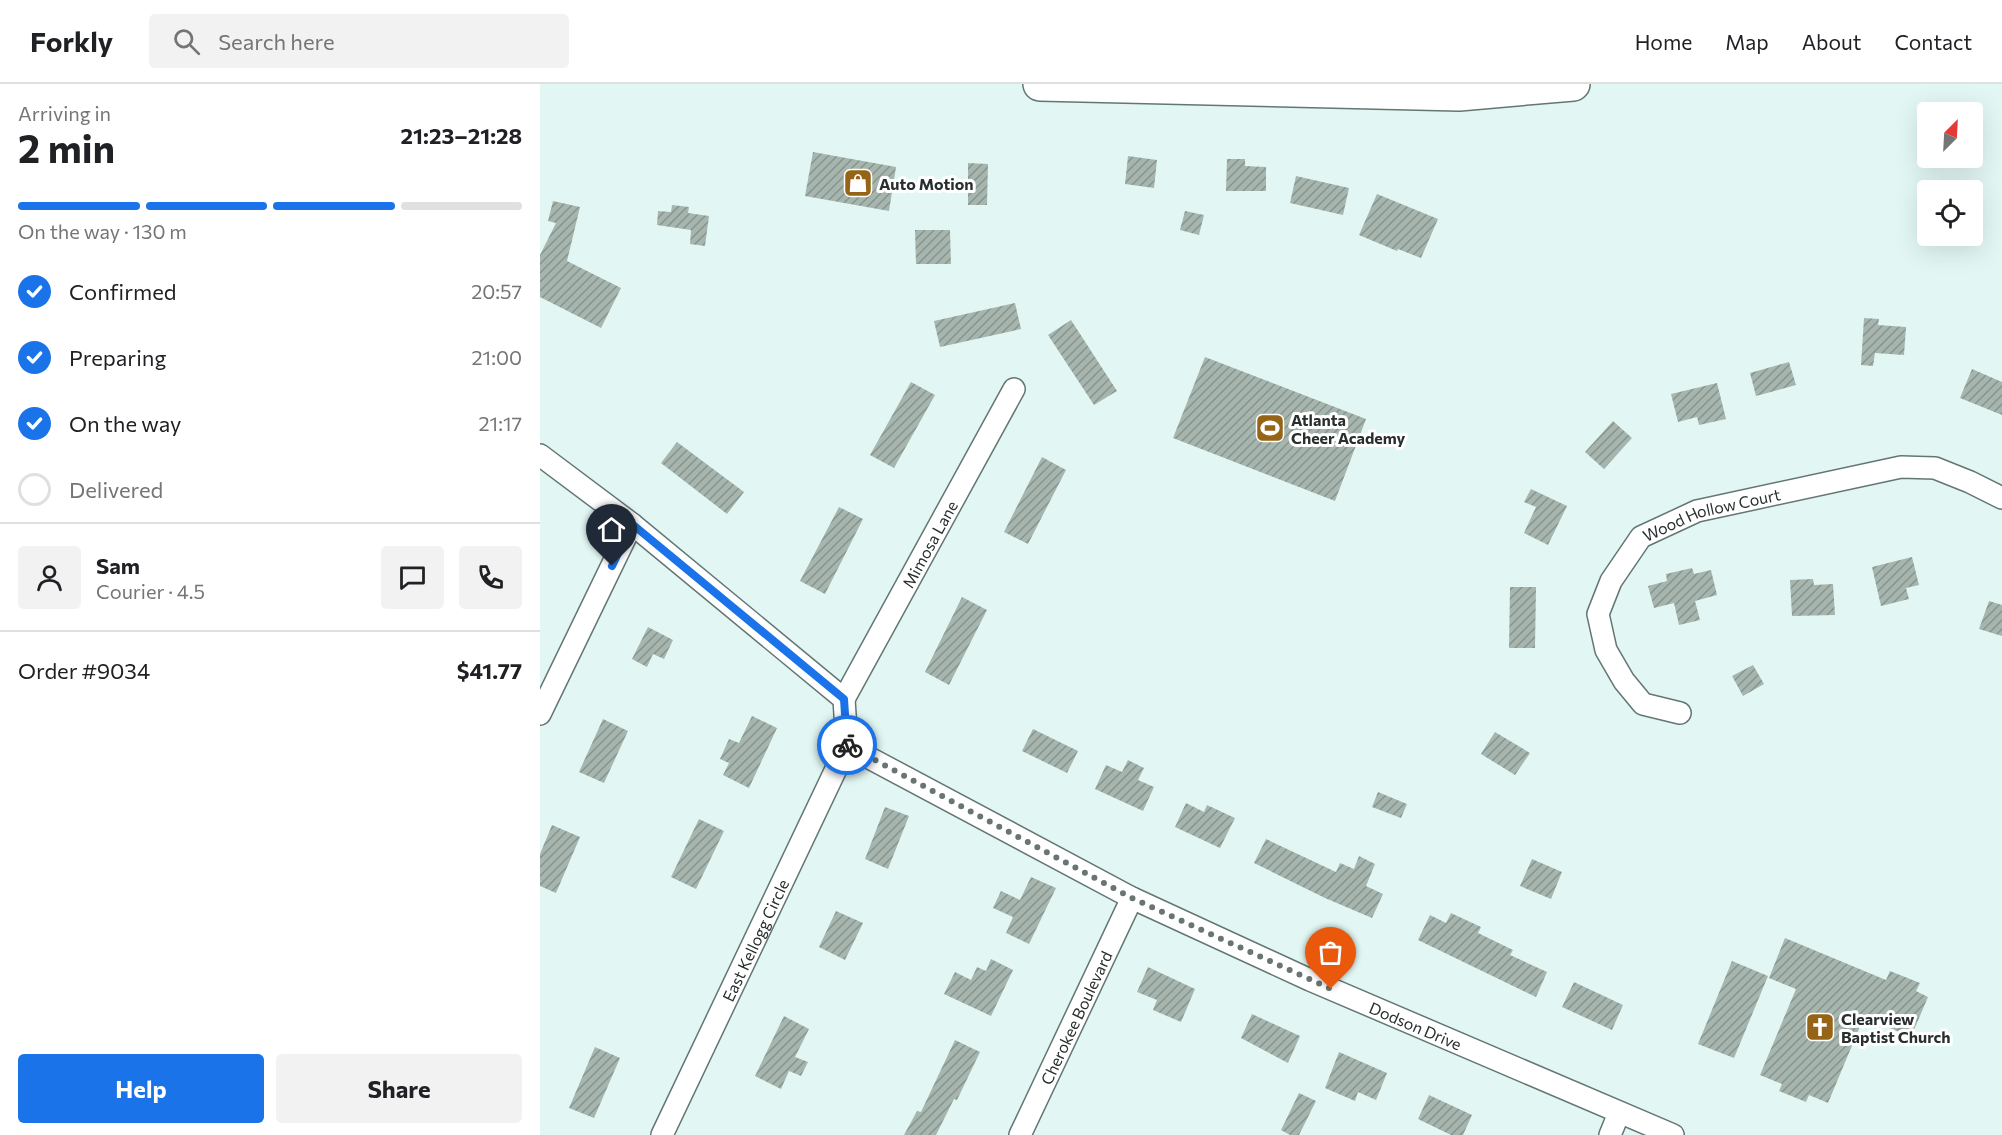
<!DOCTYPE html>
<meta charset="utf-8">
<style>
:root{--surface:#fff;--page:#f2f2f2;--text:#202124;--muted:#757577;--line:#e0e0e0;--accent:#1a73e8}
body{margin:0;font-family:Commissioner,sans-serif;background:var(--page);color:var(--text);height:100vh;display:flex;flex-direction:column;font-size:22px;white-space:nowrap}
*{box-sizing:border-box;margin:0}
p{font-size:20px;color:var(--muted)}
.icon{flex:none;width:33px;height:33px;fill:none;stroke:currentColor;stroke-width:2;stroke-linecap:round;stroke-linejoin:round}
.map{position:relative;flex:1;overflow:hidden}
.panel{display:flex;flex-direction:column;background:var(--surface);width:540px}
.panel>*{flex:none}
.needle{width:39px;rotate:24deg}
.fabs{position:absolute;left:1377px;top:18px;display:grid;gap:12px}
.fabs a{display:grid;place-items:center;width:66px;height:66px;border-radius:6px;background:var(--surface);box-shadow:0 6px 24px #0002;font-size:30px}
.pin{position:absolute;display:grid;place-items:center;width:51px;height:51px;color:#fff;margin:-62px -26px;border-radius:50% 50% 50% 0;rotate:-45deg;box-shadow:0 0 6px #0007}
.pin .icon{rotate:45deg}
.courier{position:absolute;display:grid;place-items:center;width:60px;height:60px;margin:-30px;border:4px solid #1a73e8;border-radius:50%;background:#fff;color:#222;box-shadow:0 2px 8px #0007}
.summary em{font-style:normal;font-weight:700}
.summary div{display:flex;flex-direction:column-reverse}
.summary{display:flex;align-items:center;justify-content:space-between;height:102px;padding:0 18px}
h1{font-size:39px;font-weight:700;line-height:45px}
.bar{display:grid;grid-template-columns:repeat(4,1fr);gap:9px 6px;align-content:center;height:72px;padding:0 18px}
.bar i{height:8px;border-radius:4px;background:var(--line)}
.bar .active{background:var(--accent)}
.bar p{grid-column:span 4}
.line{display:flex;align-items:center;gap:15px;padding:0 18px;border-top:2px solid var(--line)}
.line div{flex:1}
.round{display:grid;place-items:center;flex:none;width:63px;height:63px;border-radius:6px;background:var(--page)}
ol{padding:0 18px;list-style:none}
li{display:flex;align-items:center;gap:18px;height:66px}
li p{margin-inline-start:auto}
li .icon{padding:6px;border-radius:50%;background:var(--accent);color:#fff;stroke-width:4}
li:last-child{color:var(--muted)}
li i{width:33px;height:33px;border:3px solid var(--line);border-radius:50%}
.action{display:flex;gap:12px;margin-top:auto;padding:12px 18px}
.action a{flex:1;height:69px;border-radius:6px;background:var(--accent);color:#fff;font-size:24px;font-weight:700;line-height:69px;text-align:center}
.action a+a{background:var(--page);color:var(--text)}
header{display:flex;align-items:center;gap:36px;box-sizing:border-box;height:84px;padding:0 30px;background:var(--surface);border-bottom:2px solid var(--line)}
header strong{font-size:28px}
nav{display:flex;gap:33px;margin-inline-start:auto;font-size:21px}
.search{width:420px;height:54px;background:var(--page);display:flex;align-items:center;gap:15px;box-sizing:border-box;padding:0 21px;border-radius:6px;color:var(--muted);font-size:22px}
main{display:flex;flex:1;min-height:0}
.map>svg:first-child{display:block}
.building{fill:url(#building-hatch)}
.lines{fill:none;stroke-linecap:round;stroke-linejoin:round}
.minor-casing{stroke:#637673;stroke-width:24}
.primary-casing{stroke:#637673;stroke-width:36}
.minor{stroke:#fff;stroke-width:21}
.primary{stroke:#fff;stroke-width:33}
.done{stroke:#697573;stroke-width:6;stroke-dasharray:0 10.8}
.route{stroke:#1a73e8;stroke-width:8}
.labels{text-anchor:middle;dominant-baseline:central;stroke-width:6;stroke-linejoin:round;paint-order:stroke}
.poi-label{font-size:16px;font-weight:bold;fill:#282f2e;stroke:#fff;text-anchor:start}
.street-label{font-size:16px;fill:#282f2e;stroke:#fff}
</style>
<header>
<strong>Forkly</strong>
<div class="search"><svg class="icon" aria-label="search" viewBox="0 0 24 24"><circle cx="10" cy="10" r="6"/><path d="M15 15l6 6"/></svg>Search here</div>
<nav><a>Home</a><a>Map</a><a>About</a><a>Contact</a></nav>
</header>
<main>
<section class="panel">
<div class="summary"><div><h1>2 min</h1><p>Arriving in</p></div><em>21:23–21:28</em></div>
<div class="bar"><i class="active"></i><i class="active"></i><i class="active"></i><i></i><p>On the way · 130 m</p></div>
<ol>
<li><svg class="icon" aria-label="check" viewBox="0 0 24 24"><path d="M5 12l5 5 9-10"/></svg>Confirmed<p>20:57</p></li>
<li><svg class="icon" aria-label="check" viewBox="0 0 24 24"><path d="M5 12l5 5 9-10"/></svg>Preparing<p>21:00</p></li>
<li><svg class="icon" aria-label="check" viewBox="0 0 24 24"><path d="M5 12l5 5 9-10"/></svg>On the way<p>21:17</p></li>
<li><i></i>Delivered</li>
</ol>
<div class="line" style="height:108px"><a class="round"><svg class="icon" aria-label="person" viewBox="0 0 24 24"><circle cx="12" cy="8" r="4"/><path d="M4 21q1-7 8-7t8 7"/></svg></a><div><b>Sam</b><p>Courier · 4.5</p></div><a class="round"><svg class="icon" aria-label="chat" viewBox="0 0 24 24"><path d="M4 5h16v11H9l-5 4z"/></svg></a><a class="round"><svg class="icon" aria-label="phone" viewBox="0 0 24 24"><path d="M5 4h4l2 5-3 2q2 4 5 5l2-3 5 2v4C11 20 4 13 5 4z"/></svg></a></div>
<div class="line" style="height:78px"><div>Order #9034</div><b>$41.77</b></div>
<div class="action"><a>Help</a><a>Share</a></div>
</section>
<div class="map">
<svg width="1462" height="1051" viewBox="0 0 1462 1051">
<defs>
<pattern id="building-hatch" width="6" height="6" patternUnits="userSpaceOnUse" patternTransform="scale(1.5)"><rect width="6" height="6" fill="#a6b6ae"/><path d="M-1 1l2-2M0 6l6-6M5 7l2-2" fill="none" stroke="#87948e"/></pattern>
</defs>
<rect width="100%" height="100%" fill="#e2f7f4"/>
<path class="building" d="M273,68l83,15 -7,44 -84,-15z
M588,72l29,4 -3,28 -29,-4z
M687,75h18v7l21,1v24h-40z
M428,79l20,1 -1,41h-19z
M756,92l53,12 -6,27 -53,-12z
M837,110l61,25 -17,39 -23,-9 -1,2 -38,-16z
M13,117l27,6 -13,54 54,27 -20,40 -61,-31v-42l16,-32 -8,-2z
M132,121l17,2 -1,6 21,3 -4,30 -15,-2 1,-14 -34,-5 1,-14 13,1z
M645,127l19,4 -5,20 -19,-5z
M375,146h35l1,34h-35z
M475,219l6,26 -81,18 -6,-26z
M1324,234l15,1 -1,6 28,2 -2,28 -29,-2 -2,13 -12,-1z
M531,236l46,71 -23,14 -46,-70z
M665,273l161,62 -31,82 -162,-63z
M1249,278l7,23 -40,11 -6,-23z
M1432,285l30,13v33l-42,-17z
M371,298l24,13 -41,73 -24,-13z
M1177,299l9,36 -27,6 -2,-8 -19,5 -7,-28z
M1073,337l19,17 -28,31 -19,-17z
M137,358l67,50 -17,22 -66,-51z
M502,373l24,13 -38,74 -24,-12z
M991,405l36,17 -19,39 -24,-12 12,-26 -12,-5z
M299,423l24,12 -38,75 -25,-13z
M1372,473l7,28 -13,3 3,11 -28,7 -9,-39z
M1152,484l2,6 17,-4 6,25 -22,6 5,19 -21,5 -5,-22 -20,5 -6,-22 19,-5 -1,-7z
M1273,495l1,6 19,-1 2,31 -43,1 -2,-36z
M970,503h26l-1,61h-26z
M422,513l25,13 -38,75 -24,-13z
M1449,517l13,4v31l-23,-7z
M108,543l25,13 -9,19 -11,-5 -6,13 -15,-8z
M1213,581l11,19 -21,12 -11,-20z
M212,632l25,12 -28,60 -26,-13 6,-12 -9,-4 9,-20 10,4z
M63,635l25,12 -24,52 -25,-11z
M493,645l45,22 -11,22 -45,-22z
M955,648l35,21 -15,22 -34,-21z
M588,676l16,8 -6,12 16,7 -11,24 -48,-22 11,-24 16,7z
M838,708l29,12 -6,14 -29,-11z
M646,719l18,9 3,-7 28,13 -15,30 -45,-21z
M345,723l24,9 -21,53 -23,-10z
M159,735l25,12 -28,58 -25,-12z
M12,741l28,12 -24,56 -16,-7v-32z
M726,755l70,33 4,-9 14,6 5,-13 16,8 -9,22 17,8 -11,24 -47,-20 -71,-35z
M992,775l30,13 -11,27 -31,-13z
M491,793l25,11 -27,56 -23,-11 7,-16 -20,-9 8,-17 19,9z
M296,827l27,12 -18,37 -26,-13z
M911,829l30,14 -3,6 35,17 -3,5 37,17 -11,25 -118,-57 12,-25 16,8z
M1245,854l101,42 4,-9 30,12 -4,8 12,6 -17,40 -47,-20 -36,86 -19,-8 -3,7 -27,-11 3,-7 -22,-9 36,-86 -27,-11z
M451,875l22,11 -22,46 -47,-22 11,-22 16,8 6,-13 9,4z
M1192,877l36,15 -34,82 -36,-14z
M608,883l47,22 -14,33 -28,-12 4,-10 -20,-8z
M1034,898l49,23 -11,25 -50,-23z
M712,930l48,22 -12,27 -47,-25z
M244,932l25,13 -14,28 13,5 -7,14 -12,-5 -8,18 -26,-13z
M415,956l25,12 -23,48 -3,-1 -18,36h-32l13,-24 4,1z
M55,963l25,11 -26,60 -25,-10z
M799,968l48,21 -11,27 -18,-8 -3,9 -30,-13z
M759,1009l17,8 -17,34h-9l-9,-5z
M889,1011l43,20 -9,20h-12l-33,-16z"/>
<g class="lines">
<g class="minor-casing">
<g id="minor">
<path id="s1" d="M0,371l92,69 212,175 3,47 285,152 178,82 363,155"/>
<path id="s2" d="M304,615l170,-310"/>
<path id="s3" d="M1140,629l-37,-9 -19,-23 -18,-31 -8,-36 13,-33 30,-44 56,-26 204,-44 34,1 35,14 32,16"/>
<path d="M0,630l92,-190"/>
<path id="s4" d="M122,1051l185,-389"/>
<path id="s5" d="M480,1051l112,-237"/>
<path d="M1070,1051l9,-22"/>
</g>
</g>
<g class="primary-casing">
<path id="primary" d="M500,0l419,10 114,-10"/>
</g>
<use href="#minor" class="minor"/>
<use href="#primary" class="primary"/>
</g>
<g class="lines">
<path class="done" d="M307,661l285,153 199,91"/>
<path class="route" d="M72,482l20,-42 212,175 3,46"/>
</g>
<defs>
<g id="shop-square" transform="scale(1.5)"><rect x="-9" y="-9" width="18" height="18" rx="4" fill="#966416" stroke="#fff"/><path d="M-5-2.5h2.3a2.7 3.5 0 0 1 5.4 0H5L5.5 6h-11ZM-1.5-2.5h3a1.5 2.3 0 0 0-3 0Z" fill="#fff"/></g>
<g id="stadium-square" transform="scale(1.5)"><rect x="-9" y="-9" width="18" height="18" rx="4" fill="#966416" stroke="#fff"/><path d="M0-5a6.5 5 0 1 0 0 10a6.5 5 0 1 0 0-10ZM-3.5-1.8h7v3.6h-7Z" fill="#fff"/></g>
<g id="church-square" transform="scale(1.5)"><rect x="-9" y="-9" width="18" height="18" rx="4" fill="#966416" stroke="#fff"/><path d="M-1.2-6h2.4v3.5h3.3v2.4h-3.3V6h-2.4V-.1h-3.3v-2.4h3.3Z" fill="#fff"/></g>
</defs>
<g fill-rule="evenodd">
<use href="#shop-square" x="318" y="99"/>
<use href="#stadium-square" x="730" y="344"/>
<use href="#church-square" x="1280" y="943"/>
</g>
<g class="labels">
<g class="poi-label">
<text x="339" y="99">Auto Motion</text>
<text x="751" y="335">Atlanta<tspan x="751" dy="18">Cheer Academy</tspan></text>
<text x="1301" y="934">Clearview<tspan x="1301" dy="18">Baptist Church</tspan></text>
</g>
<g class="street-label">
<text stroke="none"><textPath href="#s3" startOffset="304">Wood Hollow Court</textPath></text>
<text stroke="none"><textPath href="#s2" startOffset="177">Mimosa Lane</textPath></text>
<text stroke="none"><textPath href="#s4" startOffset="216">East Kellogg Circle</textPath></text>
<text stroke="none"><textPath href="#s5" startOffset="130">Cherokee Boulevard</textPath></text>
<text stroke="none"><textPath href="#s1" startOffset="1071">Dodson Drive</textPath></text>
</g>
</g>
</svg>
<div class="fabs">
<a><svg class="needle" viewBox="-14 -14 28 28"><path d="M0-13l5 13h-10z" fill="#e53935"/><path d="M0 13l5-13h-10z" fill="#757577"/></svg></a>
<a><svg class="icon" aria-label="locate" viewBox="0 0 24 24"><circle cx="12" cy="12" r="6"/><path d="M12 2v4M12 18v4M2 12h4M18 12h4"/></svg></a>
</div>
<div class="pin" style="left:791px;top:905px;background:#ea580c"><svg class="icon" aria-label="bag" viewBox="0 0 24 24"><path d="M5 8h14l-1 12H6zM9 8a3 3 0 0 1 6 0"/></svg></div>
<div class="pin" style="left:72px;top:482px;background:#1f2937"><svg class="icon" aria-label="home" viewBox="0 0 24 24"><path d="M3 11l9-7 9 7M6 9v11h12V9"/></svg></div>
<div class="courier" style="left:307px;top:661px"><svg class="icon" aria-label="bike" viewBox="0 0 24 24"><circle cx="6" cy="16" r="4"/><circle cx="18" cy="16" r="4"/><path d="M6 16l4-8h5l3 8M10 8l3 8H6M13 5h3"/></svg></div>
</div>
</main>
